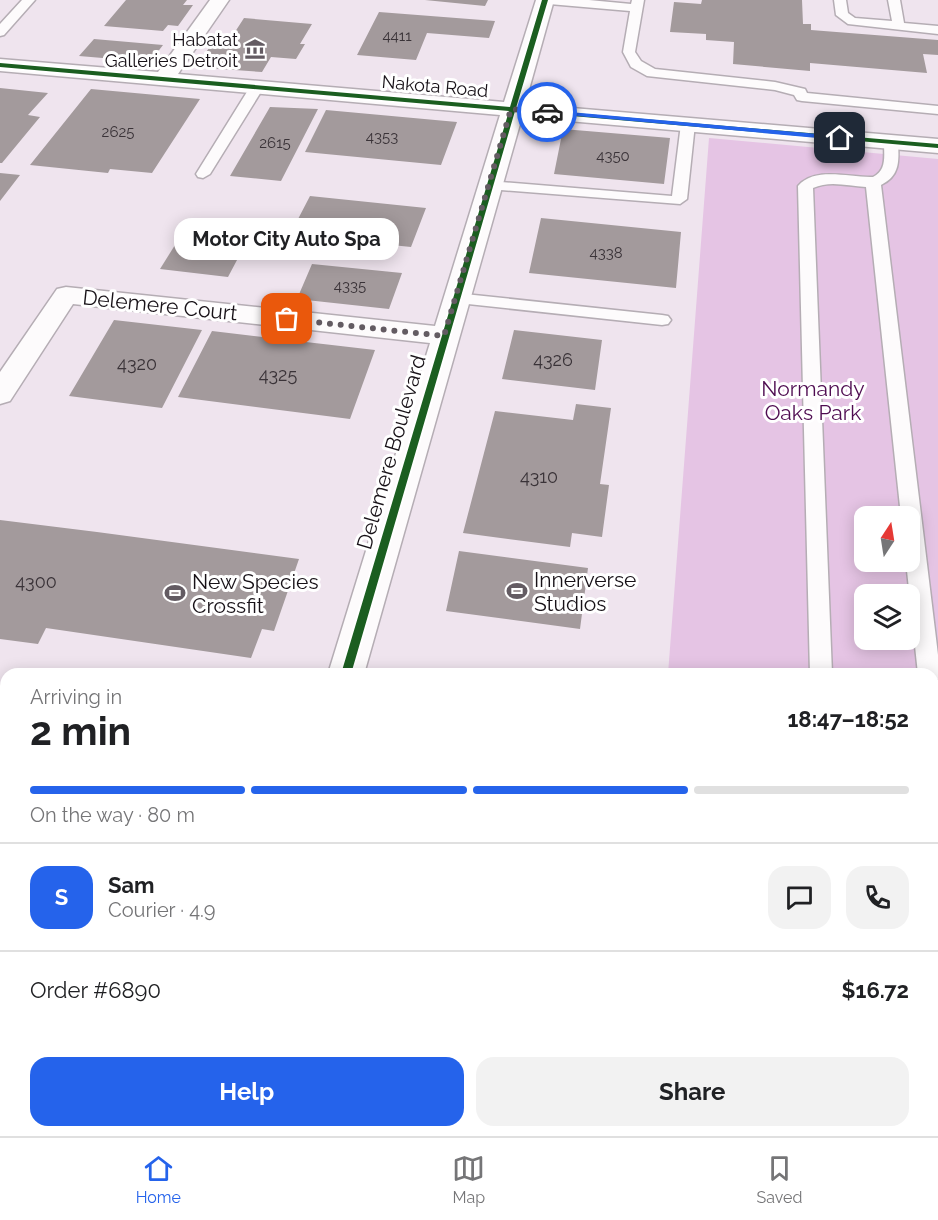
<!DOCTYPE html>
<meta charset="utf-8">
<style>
:root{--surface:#fff;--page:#f2f2f2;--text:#202124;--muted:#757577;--line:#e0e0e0;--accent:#2563eb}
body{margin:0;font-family:Raleway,sans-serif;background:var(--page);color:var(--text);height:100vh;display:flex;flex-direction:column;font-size:22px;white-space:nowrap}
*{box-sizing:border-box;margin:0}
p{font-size:20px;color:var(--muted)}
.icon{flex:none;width:33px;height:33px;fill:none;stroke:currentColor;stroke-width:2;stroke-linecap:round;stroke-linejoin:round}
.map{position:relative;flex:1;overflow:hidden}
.drawer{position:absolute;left:0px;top:668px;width:939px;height:470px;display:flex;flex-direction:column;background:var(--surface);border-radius:18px 18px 0 0;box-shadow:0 3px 15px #0003}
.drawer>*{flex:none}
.needle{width:39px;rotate:12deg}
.buttons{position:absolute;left:854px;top:506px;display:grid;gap:12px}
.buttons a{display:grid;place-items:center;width:66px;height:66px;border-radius:12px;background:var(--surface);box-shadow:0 3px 15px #0003;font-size:30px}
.pin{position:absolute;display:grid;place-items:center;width:51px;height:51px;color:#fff;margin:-26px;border-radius:12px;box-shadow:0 3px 9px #0006}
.courier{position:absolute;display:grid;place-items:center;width:60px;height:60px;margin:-30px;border:4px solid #2563eb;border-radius:50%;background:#fff;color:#222;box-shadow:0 2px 8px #0007}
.bubble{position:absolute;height:42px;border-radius:18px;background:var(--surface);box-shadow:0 3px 15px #0003;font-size:20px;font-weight:700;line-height:42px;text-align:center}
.overview em{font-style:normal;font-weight:700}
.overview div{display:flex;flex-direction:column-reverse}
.overview{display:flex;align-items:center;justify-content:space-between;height:102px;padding:0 30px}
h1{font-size:39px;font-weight:700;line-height:45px}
.bar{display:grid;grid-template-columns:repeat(4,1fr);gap:9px 6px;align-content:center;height:72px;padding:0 30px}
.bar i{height:8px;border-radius:4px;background:var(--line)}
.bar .active{background:var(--accent)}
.bar p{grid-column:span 4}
.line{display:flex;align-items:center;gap:15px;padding:0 30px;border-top:2px solid var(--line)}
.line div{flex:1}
.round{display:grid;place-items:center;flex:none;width:63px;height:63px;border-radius:18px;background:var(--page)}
.action{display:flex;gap:12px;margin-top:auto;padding:12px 30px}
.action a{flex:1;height:69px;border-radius:18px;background:var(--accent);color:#fff;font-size:24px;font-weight:700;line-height:69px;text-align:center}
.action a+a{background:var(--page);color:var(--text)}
.tab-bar{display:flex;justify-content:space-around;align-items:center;height:84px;border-top:2px solid var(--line);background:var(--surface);font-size:16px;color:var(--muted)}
.tab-bar a{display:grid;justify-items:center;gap:3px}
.tab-bar .active{color:var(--accent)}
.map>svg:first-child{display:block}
.green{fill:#e5c4e4;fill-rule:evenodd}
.building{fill:#a39a9c}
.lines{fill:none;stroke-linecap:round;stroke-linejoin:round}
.lane-casing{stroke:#b5adb4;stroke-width:3}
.street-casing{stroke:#b5adb4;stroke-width:3}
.lane{fill:#fdfbfc;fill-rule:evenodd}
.street{fill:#fdfbfc;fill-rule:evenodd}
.cycleway-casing{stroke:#fff;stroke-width:4}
.cycleway{fill:#1b5e20;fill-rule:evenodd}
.route{fill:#2563eb}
.done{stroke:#635b62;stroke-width:6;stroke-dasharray:0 10.8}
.labels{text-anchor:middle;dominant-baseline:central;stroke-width:6;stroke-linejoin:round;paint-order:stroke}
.far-number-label{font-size:15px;fill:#3a3338}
.far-poi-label{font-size:18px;fill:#171117;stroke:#fff;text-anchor:end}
.far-street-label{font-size:18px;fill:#171117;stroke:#fff}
.number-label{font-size:18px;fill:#3a3338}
.street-label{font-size:21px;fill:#171117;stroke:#fff}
.park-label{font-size:21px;fill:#4f0c51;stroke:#fff}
.poi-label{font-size:21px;fill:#171117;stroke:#fff;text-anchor:start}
</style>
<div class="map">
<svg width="938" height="1136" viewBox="0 0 938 1136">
<rect width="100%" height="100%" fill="#efe4ee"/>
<path class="green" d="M709,138l229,21v729h-5v-214h-265zM864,516h45v45h-45zM864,594h45v45h-45z"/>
<path class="building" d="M126,0h61l-4,5h10l-15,21 -10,-1 -5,6 -59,-5z
M425,0h63l-3,6z
M702,0h100l1,24h8v6l127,10v15l-15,-1 4,19 -117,-10v8l-77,-7 1,-22 -28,-2v-6l-36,-2 4,-30 27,2z
M379,12l116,9 -6,17 -62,-5 -11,27 -59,-5z
M244,18l68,6 -12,20h5l-9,15 -25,-2 -9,15 -56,-4 8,-13h-10l15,-21 14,1z
M94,39l69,6 -13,17 -71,-6z
M0,88l48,5 -20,22 12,2 -38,46h-2z
M91,89l109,10 -48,74 -42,-4 -2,4 -78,-8z
M270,107l48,2 -37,72 -51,-5z
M326,110l131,12 -16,43 -136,-13z
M563,129l107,9 -6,46 -110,-10z
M0,173l20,2 -20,26z
M310,196l116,12 -15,39 -87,-9 6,-14 -33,-3z
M541,218l140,14 -5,56 -147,-15z
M190,221l64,7 -26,49 -68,-8z
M312,264l90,9 -13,36 -92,-10z
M114,320l88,10 -40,78 -93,-12z
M514,330l88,10 -7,50 -93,-11z
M212,331l163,19 -25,69 -172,-22z
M576,404l35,4 -11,76 9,1 -7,52 -30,-4 -2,14 -107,-14 32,-122 78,9z
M0,520l97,12 202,27 -25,72 -12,-2 -11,29 -205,-30 -8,16 -38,-5z
M459,551l129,17 -8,61 -134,-18z
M6,769v142l-6,-1v-131z
M933,988l5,1v111h-5z
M0,1031l6,1v99h115l-2,5h-119z"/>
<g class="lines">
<g class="lane-casing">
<path id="lane" d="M22,0h13l-31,35 -4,1v-12z
M543,0h46l42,4 1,-4h12l-9,52 6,9 14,8 120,13 30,7 2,4 131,13v8l-136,-13 -5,-1 -3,-5 -19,-5 -128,-14 -16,-9 -8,-15 7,-41 -81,-7z
M834,0h12l2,13 7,5 37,3 -4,-21h12l4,23 34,3v8l-90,-10 -12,-9z
M257,83l7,4 -54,87 -7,4 -5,-1 -2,-3 54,-87z
M688,120l7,4 -8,75 -7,5 -191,-15 -7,-4 7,-4 183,15 9,-72z
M891,138l7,4c1,19 2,34 -17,43l57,470v24l-5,3v-8h-15l-12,-113h3v-45h-8l-35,-329c-18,-1 -36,-7 -53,1l19,486h-22l-12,-488c17,-20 52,-8 75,-9 14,-7 11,-21 11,-35z
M455,293l207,22 6,1 3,4 -3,4 -6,1 -213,-23 -2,-4 2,-4z
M933,699l5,2 -1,52 -4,-1z"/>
</g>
<g class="street-casing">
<path id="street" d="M210,0h19l-51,74 326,28 32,-102h18l-29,104 413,35v14l-416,-36 -158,557h-36l102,-331 -357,-39 -63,97 -10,3v-32l57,-83 9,-2 369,39 65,-211 -500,-44v-12l158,13z
M184,1131h46l-1,5h-48z
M612,1131h71l3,5h-72z"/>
</g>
<use href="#lane" class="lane"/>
<use href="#street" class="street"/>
<g class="cycleway-casing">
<path id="cycleway" d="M542,0h6l-32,108 422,36v4l-423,-37 -164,563h-10l168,-563 -509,-44v-4l510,44z"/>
</g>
<use href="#cycleway" class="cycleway"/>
</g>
<path class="route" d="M547,110l293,26 3,2 -3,2 -296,-27z"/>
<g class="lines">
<path class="done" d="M287,319l157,17 67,-227 36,3"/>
</g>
<defs>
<g id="museum-bare" transform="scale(1.62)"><path d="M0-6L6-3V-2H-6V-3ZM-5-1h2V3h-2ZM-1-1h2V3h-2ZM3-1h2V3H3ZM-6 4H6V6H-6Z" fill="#635b62" stroke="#fff" stroke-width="2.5" paint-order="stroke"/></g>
<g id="stadium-bare" transform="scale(1.62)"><path d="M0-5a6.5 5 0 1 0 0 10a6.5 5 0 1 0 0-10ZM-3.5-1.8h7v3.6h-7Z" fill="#635b62" stroke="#fff" stroke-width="2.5" paint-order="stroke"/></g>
</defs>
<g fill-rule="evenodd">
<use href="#museum-bare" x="255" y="49"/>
<use href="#stadium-bare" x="517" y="591"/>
<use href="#stadium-bare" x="175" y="593"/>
</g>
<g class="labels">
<g class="far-number-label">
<text x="397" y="36">4411</text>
<text x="118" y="132">2625</text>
<text x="382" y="137">4353</text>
<text x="275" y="143">2615</text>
<text x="613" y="156">4350</text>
<text x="606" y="253">4338</text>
<text x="350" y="286">4335</text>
</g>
<g class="far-poi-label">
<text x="238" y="39">Habatat<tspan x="238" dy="21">Galleries Detroit</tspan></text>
</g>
<g class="far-street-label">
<text transform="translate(435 86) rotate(5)">Nakota Road</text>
</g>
<g class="number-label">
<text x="553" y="359">4326</text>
<text x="137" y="363">4320</text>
<text x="278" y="374">4325</text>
<text x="539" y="476">4310</text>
<text x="36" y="581">4300</text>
</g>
<g class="street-label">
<text transform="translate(160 305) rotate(6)">Delemere Court</text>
<text transform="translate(391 452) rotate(-74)">Delemere Boulevard</text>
</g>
<g class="park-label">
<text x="813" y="388">Normandy<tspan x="813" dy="24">Oaks Park</tspan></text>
</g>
<g class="poi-label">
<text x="534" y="579">Innerverse<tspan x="534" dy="24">Studios</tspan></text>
<text x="192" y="581">New Species<tspan x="192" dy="24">Crossfit</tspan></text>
</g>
</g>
</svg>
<div class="buttons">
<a><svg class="needle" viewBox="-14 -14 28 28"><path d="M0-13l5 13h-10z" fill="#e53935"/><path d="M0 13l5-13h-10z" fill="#757577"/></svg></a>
<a><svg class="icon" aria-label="layers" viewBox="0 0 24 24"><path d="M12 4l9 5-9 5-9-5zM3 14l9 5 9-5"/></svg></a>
</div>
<div class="pin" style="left:287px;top:319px;background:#ea580c"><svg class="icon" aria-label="bag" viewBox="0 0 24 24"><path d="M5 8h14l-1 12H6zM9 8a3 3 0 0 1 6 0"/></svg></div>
<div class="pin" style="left:840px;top:138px;background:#1f2937"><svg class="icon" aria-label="home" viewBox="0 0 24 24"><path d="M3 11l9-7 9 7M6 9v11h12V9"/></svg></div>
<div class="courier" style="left:547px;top:112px"><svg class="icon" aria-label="car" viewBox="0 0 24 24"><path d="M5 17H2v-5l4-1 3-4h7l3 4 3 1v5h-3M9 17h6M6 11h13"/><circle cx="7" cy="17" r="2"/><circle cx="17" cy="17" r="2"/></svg></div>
<div class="bubble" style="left:174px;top:218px;width:225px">Motor City Auto Spa</div>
<section class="drawer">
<div class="overview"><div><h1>2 min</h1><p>Arriving in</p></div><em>18:47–18:52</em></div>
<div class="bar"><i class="active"></i><i class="active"></i><i class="active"></i><i></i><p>On the way · 80 m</p></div>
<div class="line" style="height:108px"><b class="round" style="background:var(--accent);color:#fff">S</b><div><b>Sam</b><p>Courier · 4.9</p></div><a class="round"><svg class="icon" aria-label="chat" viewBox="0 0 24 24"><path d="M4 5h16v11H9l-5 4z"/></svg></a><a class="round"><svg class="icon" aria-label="phone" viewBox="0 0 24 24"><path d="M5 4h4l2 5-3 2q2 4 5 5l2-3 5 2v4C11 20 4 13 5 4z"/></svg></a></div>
<div class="line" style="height:78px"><div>Order #6890</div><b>$16.72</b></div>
<div class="action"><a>Help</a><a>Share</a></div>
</section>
</div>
<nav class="tab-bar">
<a class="active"><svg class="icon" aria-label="home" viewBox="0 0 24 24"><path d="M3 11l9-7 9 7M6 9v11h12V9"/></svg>Home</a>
<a><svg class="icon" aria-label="map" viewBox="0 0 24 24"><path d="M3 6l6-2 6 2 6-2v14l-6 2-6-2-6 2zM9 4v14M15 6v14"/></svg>Map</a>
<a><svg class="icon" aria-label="saved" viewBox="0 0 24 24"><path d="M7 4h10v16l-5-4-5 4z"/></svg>Saved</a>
</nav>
